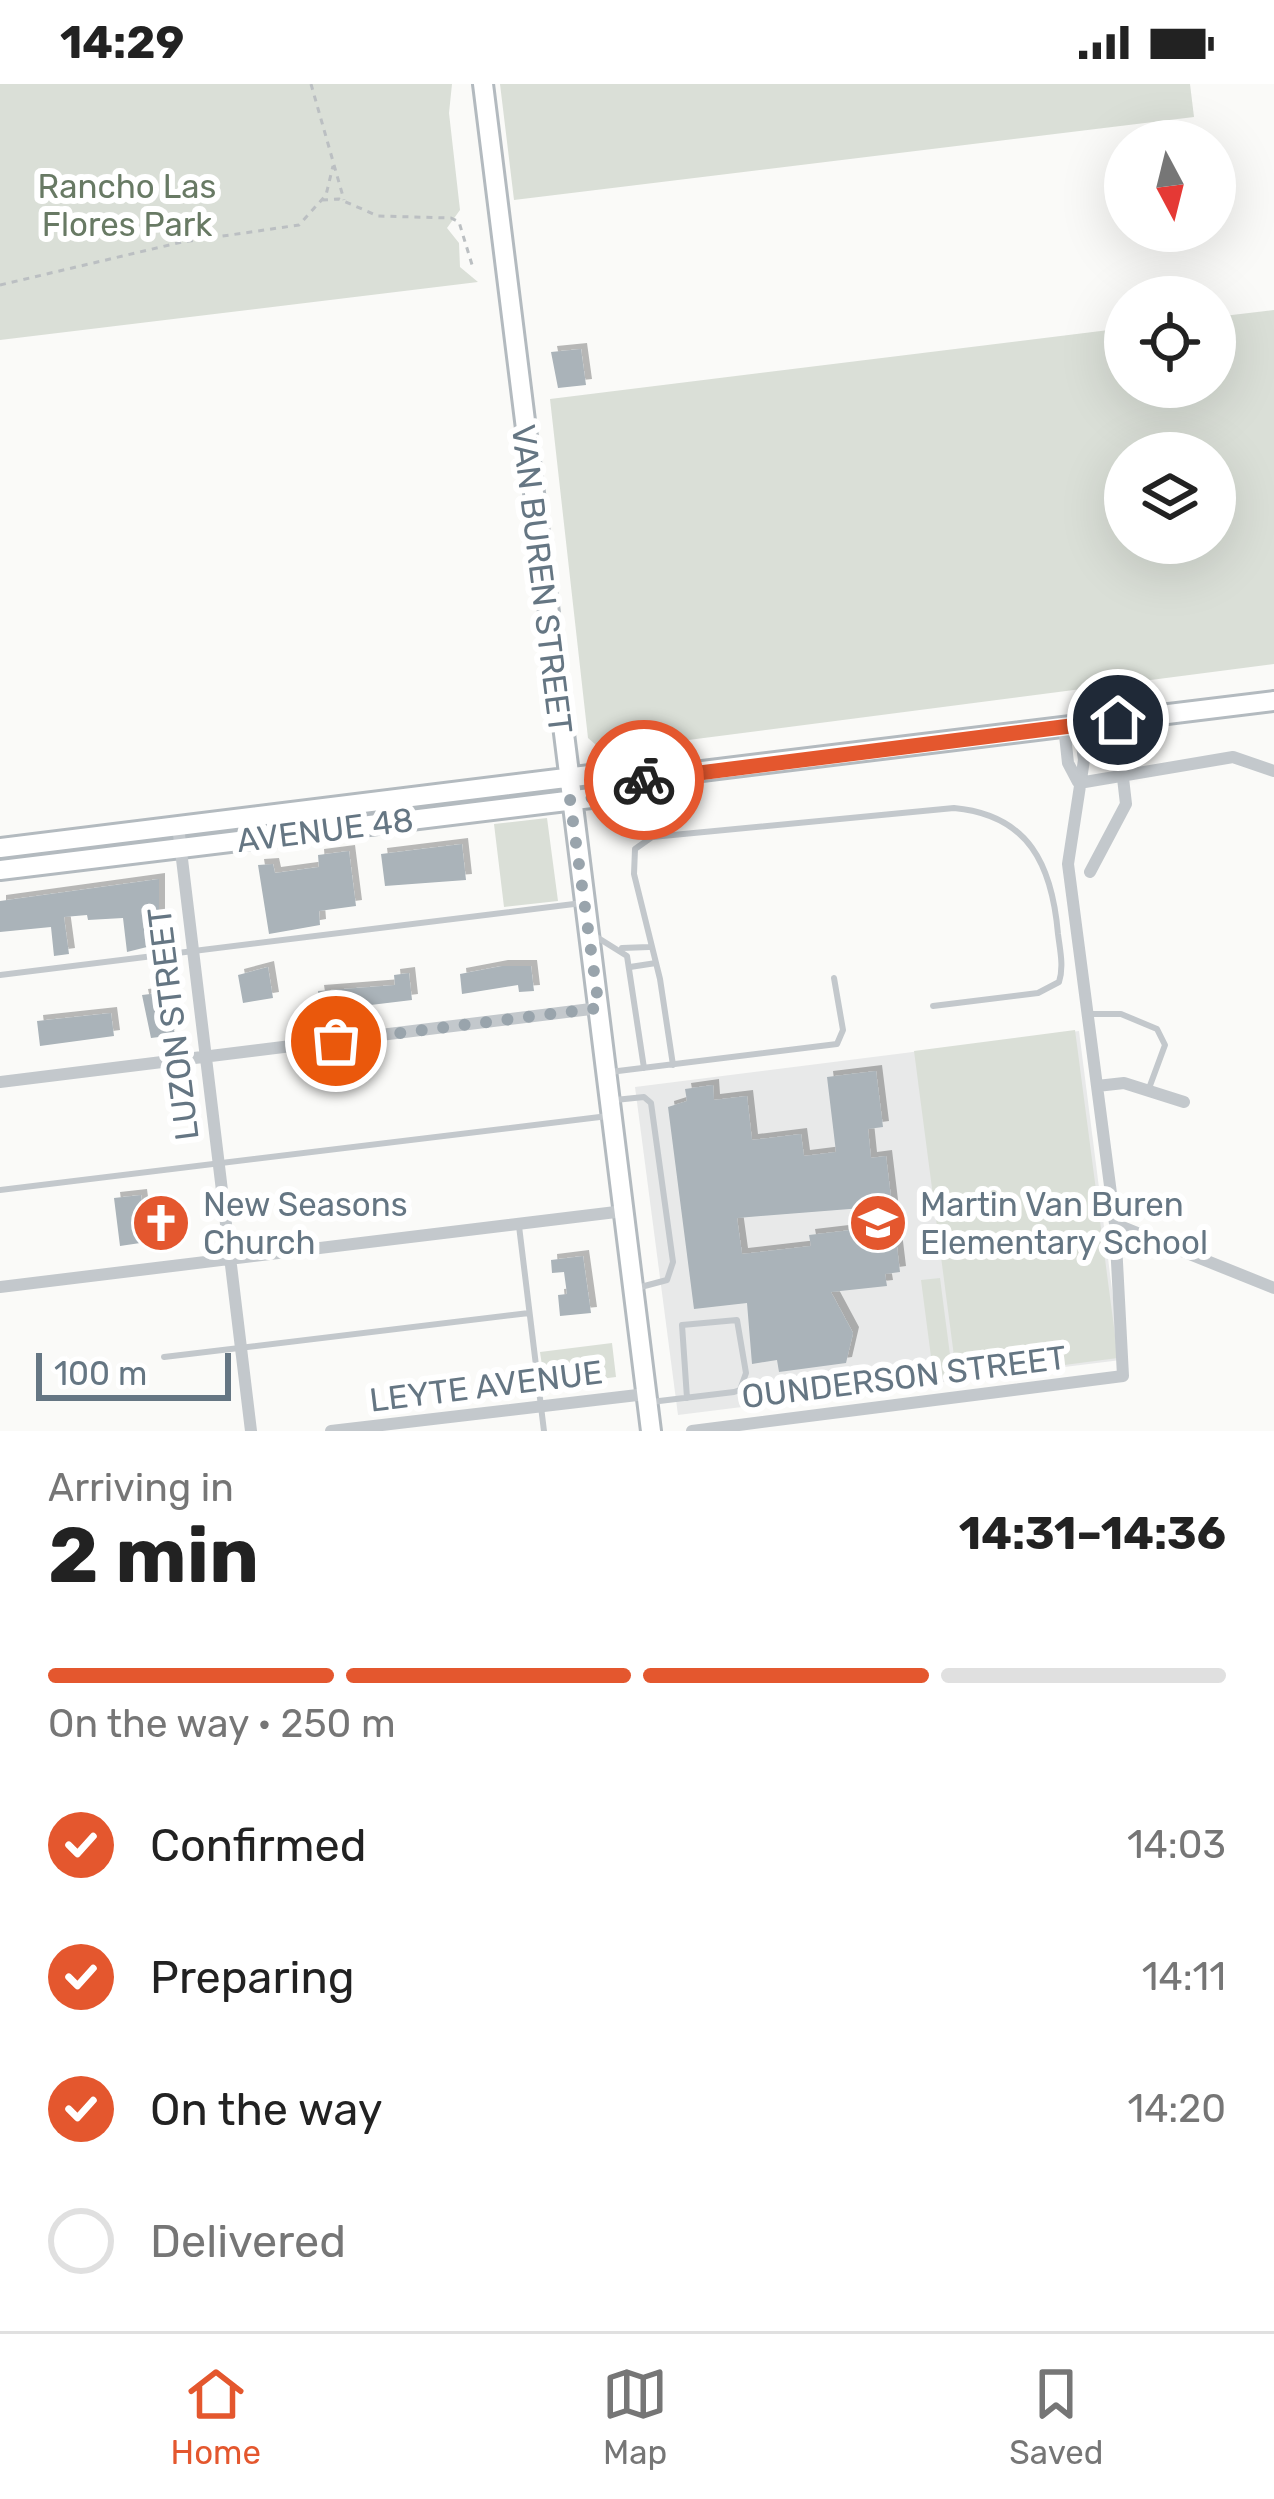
<!DOCTYPE html>
<meta charset="utf-8">
<style>
:root{--surface:#fff;--page:#f6f6f6;--text:#222;--muted:#767676;--line:#e0e0e0;--accent:#e4572e}
body{margin:0;font-family:Rubik,sans-serif;background:var(--page);color:var(--text);height:100vh;display:flex;flex-direction:column;font-size:45px;white-space:nowrap}
*{box-sizing:border-box;margin:0}
p{font-size:39px;color:var(--muted)}
.icon{flex:none;width:66px;height:66px;fill:none;stroke:currentColor;stroke-width:2;stroke-linecap:round;stroke-linejoin:round}
.map{position:relative;height:1347px;overflow:hidden}
.drawer{display:flex;flex-direction:column;background:var(--surface);flex:1}
.drawer>*{flex:none}
.needle{width:78px;rotate:173deg}
.controls{position:absolute;left:1104px;top:36px;display:grid;gap:24px}
.controls a{display:grid;place-items:center;width:132px;height:132px;border-radius:50%;background:var(--surface);box-shadow:0 12px 48px #0002;font-size:60px}
.scale{position:absolute;left:36px;bottom:30px;width:195px;box-sizing:border-box;padding-left:12px;border:6px solid #657683;border-top:0;font-size:33px;line-height:42px;white-space:nowrap;color:#657683;-webkit-text-stroke:9px #fff;paint-order:stroke}
.pin{position:absolute;display:grid;place-items:center;width:102px;height:102px;color:#fff;margin:-51px;border:6px solid #fff;border-radius:50%;box-shadow:0 3px 12px #0007}
.courier{position:absolute;display:grid;place-items:center;width:120px;height:120px;margin:-60px;border:9px solid #e4572e;border-radius:50%;background:#fff;color:#222;box-shadow:0 3px 15px #0007}
.headline em{font-style:normal;font-weight:700}
.headline div{display:flex;flex-direction:column-reverse}
.headline{display:flex;align-items:center;justify-content:space-between;height:204px;padding:0 48px}
h1{font-size:78px;font-weight:700;line-height:90px}
.bar{display:grid;grid-template-columns:repeat(4,1fr);gap:18px 12px;align-content:center;height:144px;padding:0 48px}
.bar i{height:15px;border-radius:9px;background:var(--line)}
.bar .active{background:var(--accent)}
.bar p{grid-column:span 4}
ol{padding:0 48px;list-style:none}
li{display:flex;align-items:center;gap:36px;height:132px}
li p{margin-inline-start:auto}
li .icon{padding:12px;border-radius:50%;background:var(--accent);color:#fff;stroke-width:4}
li:last-child{color:var(--muted)}
li i{width:66px;height:66px;border:6px solid var(--line);border-radius:50%}
.status{display:flex;justify-content:space-between;align-items:center;height:84px;padding:0 60px;background:var(--surface);direction:ltr}
.status svg{height:33px;fill:currentColor}
.tab-bar{display:flex;justify-content:space-around;align-items:center;height:168px;border-top:3px solid var(--line);background:var(--surface);font-size:33px;color:var(--muted)}
.tab-bar a{display:grid;justify-items:center;gap:6px}
.tab-bar .active{color:var(--accent)}
.map>svg:first-child{display:block}
.built{fill:#e8e9e9}
.green{fill:#dadfd7;fill-rule:evenodd}
.building{fill:#aab3b9;fill-rule:evenodd;filter:url(#shadow)}
.lines{fill:none;stroke-linecap:round;stroke-linejoin:round}
.secondary-casing{stroke:#b3babf;stroke-width:24}
.path{stroke:#bbbfc2;stroke-width:3;stroke-dasharray:6 6;stroke-linecap:butt}
.lane{stroke:#c3c8cc;stroke-width:6}
.street{stroke:#c3c8cc;stroke-width:12}
.secondary{stroke:#fff;stroke-width:18}
.done{stroke:#99a4ac;stroke-width:12;stroke-dasharray:0 21.6}
.route{stroke:#e4572e;stroke-width:15}
.labels{text-anchor:middle;dominant-baseline:central;stroke-width:12;stroke-linejoin:round;paint-order:stroke}
.park-label{font-size:33px;fill:#687a64;stroke:#fff}
.street-label{font-size:33px;fill:#657683;stroke:#fff}
.poi-label{font-size:33px;fill:#657683;stroke:#fff;text-anchor:start}
</style>
<div class="status"><b>14:29</b><svg viewBox="0 0 49 12"><path d="M0 12V9h3v3zM5 12V6h3v6zM10 12V3h3v9zM15 12V0h3v12zM26 1h20v11H26zM47 4h2v5h-2z"/></svg></div>
<div class="map">
<svg width="1274" height="1347" viewBox="0 0 1274 1347">
<defs>
<filter id="shadow"><feDropShadow dx="6" dy="-6" stdDeviation="0" flood-color="#0004"/></filter>
</defs>
<rect width="100%" height="100%" fill="#fafaf8"/>
<path class="built" d="M1079,947l42,329 -443,55 -43,-328z"/>
<path class="green" d="M0,0h452l-3,29 11,97 -13,18 12,15 1,24 18,15 -478,58z
M500,0h690l4,33 -680,83z
M1274,226v354l-671,87 -15,-13 -38,-339 575,-71v59h90v-70zM1125,369h90v90h-90z
M547,734l11,83 -54,6 -10,-83z
M1075,946l43,328 -161,21 -43,-328z
M940,1194l13,100 -19,2 -13,-100z
M612,1259l4,34 -71,9 -5,-34z"/>
<path class="building" d="M581,265l5,36 -28,3 -7,-36z
M462,760l4,36 -81,6 -4,-32z
M349,767l7,55 -37,5 1,14 -51,9 -11,-69 15,-1 2,9 44,-6 -1,-12z
M159,795v65l-32,8 -4,-34 -35,2 -1,-5 -23,2 5,37 -15,2 -3,-29 -51,5v-31z
M502,882h29l3,25 -15,1 -1,-7 -56,9 -2,-20z
M268,883l5,31 -30,5 -5,-28z
M409,889l3,27 -91,11 -3,-20 77,-6 -1,-10z
M167,908l8,43 -24,3 -9,-43z
M111,929l3,23 -74,10 -3,-25z
M876,987l7,56 -15,2 3,29 15,-2 14,116 -15,2 2,12 -56,6 22,41 -7,30 -67,9 -2,-12 -25,4 -5,-61 -53,6 -26,-202 19,-6 -2,-12 28,-4 1,15 33,-4 5,44 49,-6 3,22 32,-4 -9,-75zM875,1123l2,20 -68,8 2,11 -69,8 -5,-36z
M141,1111l6,47 -27,4 -6,-48z
M583,1172l8,57 -31,3 -2,-21 9,-1 -3,-22 -12,1 -1,-13z"/>
<g class="lines">
<g class="secondary-casing">
<path id="secondary" d="M483,0l168,1347
M0,764l622,-77 23,7 629,-77
M0,786l624,-76 21,-16"/>
</g>
<path class="path" d="M311,0l33,116
M322,116l17,-1 39,17 73,2 8,4 14,46
M0,201l182,-43 117,-17 27,-30 7,-29"/>
<path class="lane" d="M595,852l32,20 17,112
M622,864l27,-1
M630,883l26,-4
M0,891l582,-72
M1087,930h34l36,15 8,16 -17,46
M673,981l-13,-86 -26,-105 1,-25 17,-12 302,-29c75,7 98,57 104,126 2,16 6,33 1,48l-21,11 -105,13
M610,988l227,-28 6,-14 -9,-52
M615,1016l29,-3 7,6 22,159 -6,18 -30,8
M0,1106l608,-74
M519,1142l25,205
M164,1273l365,-44
M651,1318l83,-10 6,-2 6,-17 -9,-53 -55,5 5,73"/>
<path class="street" d="M1064,642l4,37 10,19
M1079,699l154,-26 41,14
M178,742l73,605
M1090,788l36,-68 -3,-26
M0,998l599,-74
M1097,1002l27,-3 60,19
M1115,1140l159,64
M0,1203l624,-76
M331,1347l315,-37
M692,1347l431,-55 -8,-152 -47,-360 16,-104 -5,-35"/>
<use href="#secondary" class="secondary"/>
</g>
<g class="lines">
<path class="done" d="M336,957l263,-33 -29,-208 55,-6 19,-14"/>
<path class="route" d="M644,696l474,-60"/>
</g>
<defs>
<g id="church-disc" transform="scale(3)"><circle r="9.5" fill="#e4572e" stroke="#fff"/><path d="M-1.2-6h2.4v3.5h3.3v2.4h-3.3V6h-2.4V-.1h-3.3v-2.4h3.3Z" fill="#fff"/></g>
<g id="school-disc" transform="scale(3)"><circle r="9.5" fill="#e4572e" stroke="#fff"/><path d="M0-5L7-2L0 1L-7-2ZM-4 1L0 2.5L4 1V4Q0 6-4 4Z" fill="#fff"/></g>
</defs>
<g fill-rule="evenodd">
<use href="#church-disc" x="161" y="1139"/>
<use href="#school-disc" x="878" y="1139"/>
</g>
<g class="labels">
<g class="park-label">
<text x="127" y="102">Rancho Las<tspan x="127" dy="38">Flores Park</tspan></text>
</g>
<g class="street-label">
<text transform="translate(542 495) rotate(83)">VAN BUREN STREET</text>
<text transform="translate(325 746) rotate(-7)">AVENUE 48</text>
<text transform="translate(173 940) rotate(-97)">LUZON STREET</text>
<text transform="translate(904 1293) rotate(-7)">OUNDERSON STREET</text>
<text transform="translate(486 1302) rotate(-7)">LEYTE AVENUE</text>
</g>
<g class="poi-label">
<text x="203" y="1120">New Seasons<tspan x="203" dy="38">Church</tspan></text>
<text x="920" y="1120">Martin Van Buren<tspan x="920" dy="38">Elementary School</tspan></text>
</g>
</g>
</svg>
<div class="controls">
<a><svg class="needle" viewBox="-14 -14 28 28"><path d="M0-13l5 13h-10z" fill="#e53935"/><path d="M0 13l5-13h-10z" fill="#767676"/></svg></a>
<a><svg class="icon" aria-label="locate" viewBox="0 0 24 24"><circle cx="12" cy="12" r="6"/><path d="M12 2v4M12 18v4M2 12h4M18 12h4"/></svg></a>
<a><svg class="icon" aria-label="layers" viewBox="0 0 24 24"><path d="M12 4l9 5-9 5-9-5zM3 14l9 5 9-5"/></svg></a>
</div>
<div class="scale">100 m</div>
<div class="pin" style="left:336px;top:957px;background:#ea580c"><svg class="icon" aria-label="bag" viewBox="0 0 24 24"><path d="M5 8h14l-1 12H6zM9 8a3 3 0 0 1 6 0"/></svg></div>
<div class="pin" style="left:1118px;top:636px;background:#1f2937"><svg class="icon" aria-label="home" viewBox="0 0 24 24"><path d="M3 11l9-7 9 7M6 9v11h12V9"/></svg></div>
<div class="courier" style="left:644px;top:696px"><svg class="icon" aria-label="bike" viewBox="0 0 24 24"><circle cx="6" cy="16" r="4"/><circle cx="18" cy="16" r="4"/><path d="M6 16l4-8h5l3 8M10 8l3 8H6M13 5h3"/></svg></div>
</div>
<section class="drawer">
<div class="headline"><div><h1>2 min</h1><p>Arriving in</p></div><em>14:31–14:36</em></div>
<div class="bar"><i class="active"></i><i class="active"></i><i class="active"></i><i></i><p>On the way · 250 m</p></div>
<ol>
<li><svg class="icon" aria-label="check" viewBox="0 0 24 24"><path d="M5 12l5 5 9-10"/></svg>Confirmed<p>14:03</p></li>
<li><svg class="icon" aria-label="check" viewBox="0 0 24 24"><path d="M5 12l5 5 9-10"/></svg>Preparing<p>14:11</p></li>
<li><svg class="icon" aria-label="check" viewBox="0 0 24 24"><path d="M5 12l5 5 9-10"/></svg>On the way<p>14:20</p></li>
<li><i></i>Delivered</li>
</ol>
</section>
<nav class="tab-bar">
<a class="active"><svg class="icon" aria-label="home" viewBox="0 0 24 24"><path d="M3 11l9-7 9 7M6 9v11h12V9"/></svg>Home</a>
<a><svg class="icon" aria-label="map" viewBox="0 0 24 24"><path d="M3 6l6-2 6 2 6-2v14l-6 2-6-2-6 2zM9 4v14M15 6v14"/></svg>Map</a>
<a><svg class="icon" aria-label="saved" viewBox="0 0 24 24"><path d="M7 4h10v16l-5-4-5 4z"/></svg>Saved</a>
</nav>
